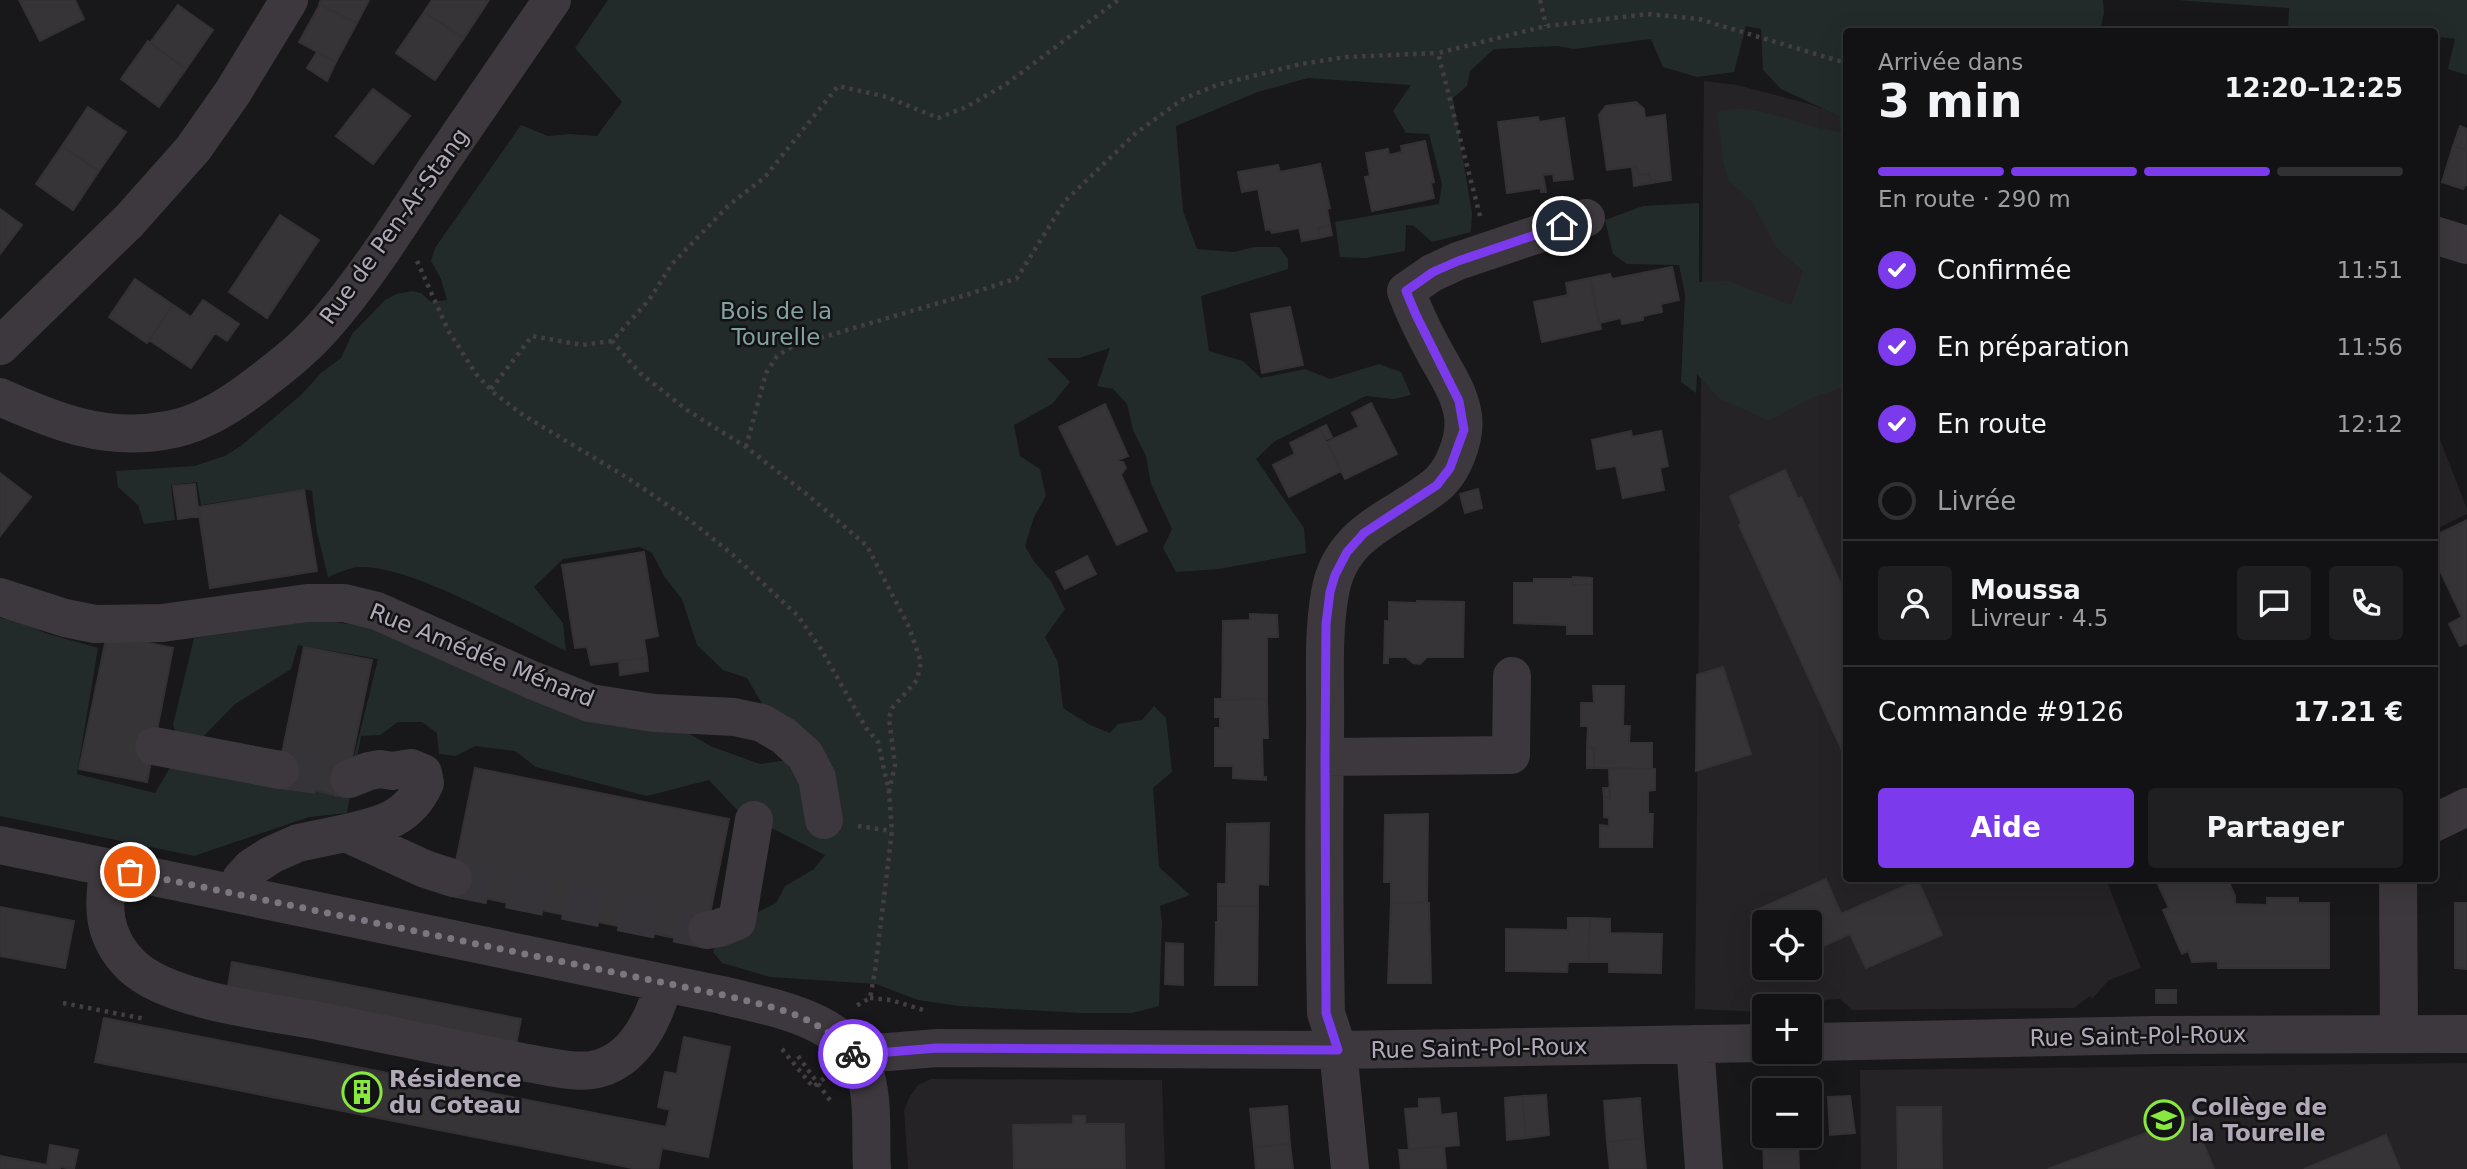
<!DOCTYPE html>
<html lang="fr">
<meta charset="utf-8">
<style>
:root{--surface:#121113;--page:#1f1f21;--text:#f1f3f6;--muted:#9c9da0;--line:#313133;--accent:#7c3aed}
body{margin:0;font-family:"DejaVu Sans",sans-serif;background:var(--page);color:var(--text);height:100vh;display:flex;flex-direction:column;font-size:26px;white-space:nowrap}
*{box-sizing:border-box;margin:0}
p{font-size:23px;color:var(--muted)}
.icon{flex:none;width:38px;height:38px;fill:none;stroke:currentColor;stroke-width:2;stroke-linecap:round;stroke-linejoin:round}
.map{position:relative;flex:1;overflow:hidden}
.side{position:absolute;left:1843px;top:28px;width:595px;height:854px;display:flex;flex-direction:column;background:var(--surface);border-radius:7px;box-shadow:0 7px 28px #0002,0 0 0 2px var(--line)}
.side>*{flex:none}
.buttons{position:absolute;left:1752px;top:910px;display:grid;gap:14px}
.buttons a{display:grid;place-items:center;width:70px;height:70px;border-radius:7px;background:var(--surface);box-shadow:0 7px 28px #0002,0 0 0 2px var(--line);font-size:35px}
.pin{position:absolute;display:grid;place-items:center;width:60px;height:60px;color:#fff;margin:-30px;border:4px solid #fff;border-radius:50%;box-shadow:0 2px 7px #0007}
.courier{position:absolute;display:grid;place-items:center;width:70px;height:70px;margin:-35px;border:5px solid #7c3aed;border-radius:50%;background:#fff;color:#222;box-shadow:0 2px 9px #0007}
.head em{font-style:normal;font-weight:700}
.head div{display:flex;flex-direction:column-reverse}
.head{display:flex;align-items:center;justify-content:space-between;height:119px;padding:0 35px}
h1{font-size:46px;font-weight:700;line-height:52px}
.bar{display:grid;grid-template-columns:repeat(4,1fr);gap:10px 7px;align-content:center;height:84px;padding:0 35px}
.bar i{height:9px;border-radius:5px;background:var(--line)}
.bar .on{background:var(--accent)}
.bar p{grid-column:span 4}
.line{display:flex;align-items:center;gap:18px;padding:0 35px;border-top:2px solid var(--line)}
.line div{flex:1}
.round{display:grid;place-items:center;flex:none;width:74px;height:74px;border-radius:7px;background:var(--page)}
ol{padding:0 35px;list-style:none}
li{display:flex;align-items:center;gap:21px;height:77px}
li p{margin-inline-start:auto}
li .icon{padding:7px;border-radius:50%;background:var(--accent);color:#fff;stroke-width:4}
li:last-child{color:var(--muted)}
li i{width:38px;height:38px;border:4px solid var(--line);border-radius:50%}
.cta{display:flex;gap:14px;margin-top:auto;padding:14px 35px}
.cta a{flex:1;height:80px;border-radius:7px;background:var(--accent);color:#fff;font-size:28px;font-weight:700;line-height:80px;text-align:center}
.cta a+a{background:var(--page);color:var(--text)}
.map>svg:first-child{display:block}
.built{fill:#252325;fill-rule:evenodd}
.green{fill:#232b2a}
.building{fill:#373437;stroke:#343134;stroke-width:2}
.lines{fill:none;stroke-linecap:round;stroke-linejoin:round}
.minor-tunnel{stroke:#373439;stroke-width:38;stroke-dasharray:38 19;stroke-linecap:butt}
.path{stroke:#423e44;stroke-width:4.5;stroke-dasharray:3.5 5;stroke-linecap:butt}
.minor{stroke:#3c383d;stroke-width:38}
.done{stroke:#7c7680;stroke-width:7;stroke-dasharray:0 12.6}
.route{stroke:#7c3aed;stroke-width:9}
.labels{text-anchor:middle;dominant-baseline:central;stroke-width:5;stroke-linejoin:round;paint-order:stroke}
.street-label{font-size:23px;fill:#b2a9b8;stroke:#131214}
.park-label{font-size:23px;fill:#82a2a0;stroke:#131214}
.poi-label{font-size:23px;font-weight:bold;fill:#b2a9b8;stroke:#131214;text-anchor:start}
</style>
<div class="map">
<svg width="2467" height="1169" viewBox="0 0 2467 1169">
<rect width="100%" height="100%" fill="#181719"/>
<path class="built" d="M1704,81l33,4 72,19 37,13v761l260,1 35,89 -32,12 -17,19 -2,-3 -16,12 -222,2 -12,-11 -14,1 -16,8 -46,-2v6l-69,-3zM1764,922h46v46h-46z
M2434,430l5,7 28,72v5l-33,16z
M2467,1063v106h-606l-1,-99z
M931,1079l231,1 3,89h-257l-4,-59 6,-14 8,-11z"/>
<path class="green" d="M608,0h1495l1,13 -4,18 -254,1v354l-39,14 -38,21 -49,-22 -23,-25 -1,19 -15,-11 4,-88 -6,-29 -52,-1 -14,-10 -8,-34 38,-14 56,-3v79l30,-1 62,24 12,-34 -25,-21 -27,-49 -23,-21 -5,-19 -6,-49c36,-12 86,16 124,20l-2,-16 -58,-27 -18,-19 -2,-41 -15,-3 -12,46 -37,5 -34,-10 -12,-28 -77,10 -16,-3 -64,3 -24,22 -3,15 -14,12 19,115 -1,19 -39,10 -18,-16 -8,-1 -1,26 -39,7 -26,-1 -5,-35 104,-18 3,-20 -13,-50 -23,-1 -13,-22 18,-26 -103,-7 -50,14 -82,34 7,85 14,38 37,3 20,-5h25l9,12v10l-87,27 8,55 34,10 18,17 44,-9 25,10 49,-15 22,8 10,23 -17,4 -28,-3 -91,45 -19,18 48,69 2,25 -87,16 -43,3 -13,-24 9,-19 -21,-45 -5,-28 -13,-26 -6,-26 -14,-15 -16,-3 13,-38 -31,10h-32l23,24 -18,22 -38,21 6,31 20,13 6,27 -12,21 -9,29 8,14 18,21 14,28 -20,28 13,25 5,46 27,17 20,8 8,-9 24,-4 12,-14 12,12 6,54 -19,16 6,79 31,28 -30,11 2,17 -3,83 -27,7h-51l-122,-7 -41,-6 -42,-16 -106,-7 -48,-14 -9,-11 8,-21 21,-4 18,-16 16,-8 9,-17 29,-17 11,-14 -87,-44 -29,-31 -62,16 -111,-29 -21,-16 -40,-5 -19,10 -17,-2 -2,-21 -15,-11h-24l-18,13 -19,1 -14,77 -38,4 -115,39 -194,-40v-198l20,3 25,12 53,15 -21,126 78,19 16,-27 173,31 34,-138 -80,-14 -7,24 -56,35 -33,34 -24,1 -5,-14 21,-87 126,-18 71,10 279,92 40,24 50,18 34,-5 -47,-81 -24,-8 -26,-25 -15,-46 -18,-23 -12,-23 -12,-6 -77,12 -29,28 29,36 3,28c-49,-24 -155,-87 -208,-84 -9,1 -21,6 -30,10l-11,-45 -5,-41 -8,-2 -103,16 -4,-23 -26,3 4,35 -31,4 -6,-19 -20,-18 -2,-16 78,-5 31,-10 17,-11 59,-50 20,-22 20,-15 11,-24 33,-34 12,-6 15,-3 9,2 10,9 16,-2 -6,-21 -10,-18 4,-13 86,-123 27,11 22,-2 27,2 25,-34 -47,-54z
M2176,0h291v75l-19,-6 7,-30 -14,-2 -7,24v-29l-146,-1 1,-23z"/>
<path class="building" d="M19,0h56l9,19 -44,22z
M321,0h48l-12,23 -38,-19z
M432,0h57l-25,38 -40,-26z
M320,4l37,19 -21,39 -37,-20z
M178,5l35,25 -27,39 -36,-26z
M424,12l40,26 -29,42 -39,-27z
M148,41l38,28 -27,38 -38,-28z
M317,52l19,10 -9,19 -20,-13z
M373,89l37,27 -37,48 -37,-28z
M1636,102l8,7 1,9 20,-3 6,65 -20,3 -2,-9 -11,1 -1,-9 -30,4 -8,-55 7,-9z
M88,107l38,25 -27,39 -37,-25z
M1538,117l1,5 25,-4 9,61 -19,2 -1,-7 -10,1 3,17h-5v-4l-34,5 -9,-71z
M2460,126l7,3v21l-14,-4z
M1425,141l9,41 -3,1 3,15 -62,13 -7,-34 5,-1 -4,-23 22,-4 1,6 13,-3 -1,-6z
M62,146l37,25 -26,39 -37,-26z
M2453,146l14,4v35h-2l-2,4 -21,-7z
M1320,164l10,44 -3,1 3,16 -12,3 1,10 -17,3 -3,-13 -27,5 -2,-4 -4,1 -8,-41 -16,3 -4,-20 40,-7 2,7z
M1637,166l1,9 11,-1 2,9 -17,3 -2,-19z
M0,209l22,16 -22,29z
M280,215l39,25 -52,78 -38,-26z
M1330,225l2,10 -13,3 -1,-10z
M1672,267l7,33 -18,4 1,8 -19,4v4l-21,4 -1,-6 -22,5 -9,-45 20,-4 2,5z
M1590,278l11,51 -59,13 -8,-40 34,-7 -2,-12z
M135,279l38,26 -26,38 -38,-26z
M203,300l36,24 -12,17 -12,-8 -24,35 -42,-28 24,-35 18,12z
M1290,307l13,58 -41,8 -11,-59z
M1371,403l26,51 -52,25 -18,-37 32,-15 -7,-14z
M1105,404l23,52 -10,4 5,2 3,6 -5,7 26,56 -30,14 -58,-118z
M1326,425l6,12 -7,3 -5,-12z
M1320,428l21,43 -52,26 -16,-32 22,-11 -5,-11z
M1631,431l1,6 29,-6 7,35 -8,2 4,22 -41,8 -7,-32 -19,3 -5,-29z
M1785,470l13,29 3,-2 45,98v164l-107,-234 2,-2 -11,-27z
M0,473l31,24 -31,39z
M195,484l4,32 -21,3 -5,-33z
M1478,489l4,19 -17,5 -5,-19z
M304,490l13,81 -107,17 -12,-81z
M2467,520v123l-7,3 -11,-22 13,-7 -28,-59v-22z
M644,552l14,84 -14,3 3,19 -56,7 -4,-18 -12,1 -13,-83z
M1087,556l9,18 -31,15 -9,-17z
M1573,577l19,1v7h-19z
M1534,579h39v6h19v49h-25v-9l-53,-2v-40h20z
M1417,601l47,1 -1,55h-36l-7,7 -7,-1 -7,-6h-18v6h-4l1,-42h4v-19l28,1z
M1250,614l27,1 1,22h-11v62l-45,1 1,-79 27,-1z
M107,634l66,14 -26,134 -68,-13z
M304,647l68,13 -28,137 -68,-15z
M647,658l1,13 -28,4 -1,-14z
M1723,667l28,87 -55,17 1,-96z
M1593,686h31l-1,40h7l-1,17h23v26l-58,-1v-20l-7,-1 1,-21h-7v-23h13z
M1215,699h52l1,39h-6l1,40 3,-1v3l-33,-2v-12h-18v-38h5v-11h-5z
M1587,747l7,1v20h-7z
M475,768l254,51 -25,125 -254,-53z
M1609,769h46v21l-7,1v23h5l-1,33h-52v-22l9,1v-8l-5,-1v-20l6,1z
M1603,788h6l1,10 -6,-1z
M1428,814l-1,88 -36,1v-21h-7l1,-67z
M1269,823l-1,62 -10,-1v22h-40v-22h8l1,-60z
M2155,878h72l8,18v8l32,1v-7h31v5h31v65h-111v-7l-26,1 -4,-11 -6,3 -19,-44 6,-2z
M1826,879l15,35 77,-34 24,55 -76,33 -16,-34 -40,18v-30h-46v16l-12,-26z
M1391,903h38l2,80h-43z
M2455,903h12v66l-12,-1z
M1218,906h40l-1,79h-42l1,-63h2z
M0,907l74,14 -9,47 -65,-12z
M1568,918h22l-1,44h-21l-1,10 -61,-1v-42l62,1z
M1590,918l20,1v14l52,1 -1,39 -52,-1v-10h-20z
M1166,943l17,1v41l-18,-1z
M232,962l289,57 -6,31 -288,-58z
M2156,990h20v13h-20z
M104,1018l562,109 4,-17 -12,-3 7,-35 12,2 7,-37 46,10 -22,110 -46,-9 -4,21h-21l-542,-107z
M1546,1095l3,40 -23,3 -4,-42z
M1522,1096l4,42 -19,2 -2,-42z
M1850,1096l5,37 -25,2 -2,-38z
M1439,1098l2,17 15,-2 3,32 -50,5 -4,-41 14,-1v-9z
M1640,1098l3,40 -36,4 -3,-41z
M1810,1099l2,38 -49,6 -4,-40h5v33h46z
M1287,1106l3,38 -36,3 -4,-38z
M1897,1107h44l1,62h-44z
M1073,1116h12v8h39l1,45h-111l-1,-44 60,-1z
M2192,1116l22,53h-166z
M2386,1135l14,34h-96z
M1643,1138l3,31h-36l-3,-27z
M1798,1140l1,29h-35l-1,-26z
M1290,1144l3,25h-37l-2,-22z
M50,1145l28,5 -4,19 -14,-2v2h-60v-13l47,9z
M1444,1146l2,23h-45l-2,-19z"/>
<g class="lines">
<path class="minor-tunnel" d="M280,770l69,9
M453,878l254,52"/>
<path class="path" d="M1540,0l6,26
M1480,216l-42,-163 108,-27 102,-12 51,5 147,44
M417,261l31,69 28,44 18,19 29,22 103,62 65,44 41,33 66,62 23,33 45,79 12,14 11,50 3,39 -17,140 -5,27 -14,8
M491,389l41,-53 50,9 30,-4
M746,447l20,-74 11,-17 16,-10 173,-51 51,-17 48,-77 71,-68 47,-34 34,-14 84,-21 45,-7 92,-4
M889,792l6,-27 -6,-47 3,-10 25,-28 4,-18 -12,-35 -42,-81 -58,-50 -63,-49 -59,-37 -47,-37 -28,-32 37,-41 23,-36 56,-58 37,-29 73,-91 49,11 51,21 26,-10 41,-23 113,-85
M858,826l34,5
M870,998l21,2 32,10
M63,1003l82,16
M782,1049l31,38 13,-10
M798,1056l34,47"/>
<path class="minor" d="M2434,235l33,10
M0,346l129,-125 64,-72 40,-57 56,-92
M0,397c56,25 106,45 168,33 31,-5 60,-23 85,-42 25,-19 50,-38 71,-62 43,-49 78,-106 114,-160 38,-55 76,-111 114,-166
M0,597l65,21 30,6 67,-1 145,-20h37l33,8 155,69 58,23 64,10 80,4 28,6 22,13 21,19 12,23 7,42
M154,746l126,24
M1325,757l186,-2 1,-79
M2434,823l33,-16
M346,833c35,-8 63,-14 79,-50l-2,-10 -12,-5 -19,3 -12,-2 -11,2 -20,8
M0,845l722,150c50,13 127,23 144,82 8,29 4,63 6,92
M109,868c-7,38 -7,69 23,98 38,36 140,46 192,56 68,14 136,27 203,41 21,3 44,10 65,7 42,-7 62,-51 72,-87
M2398,878l1,155
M237,894l4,-15 10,-11 20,-13 27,-12 48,-10 79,36 28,9
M707,930l12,-2 18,-7 17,-101
M1810,1042l346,-7 311,-1
M1695,1044l9,125
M859,1059l17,-6 61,-5 401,2 426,-7
M1350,1169l-12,-119 -12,-37c-2,-93 -2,-188 -1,-282 1,-45 -3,-93 5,-138 10,-61 62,-73 104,-106 19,-14 32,-48 29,-71 -3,-23 -17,-43 -28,-63 -11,-20 -21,-41 -29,-62l26,-18 26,-12 128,-43"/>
</g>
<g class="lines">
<path class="done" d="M130,872l593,123c52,13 91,18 130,59"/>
<path class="route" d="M853,1054l6,5 18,-6 60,-5 401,2 -12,-37v-13l-1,-243 1,-133 4,-32 5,-17 12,-23 17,-19 73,-48 13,-17 14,-38 -5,-29 -43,-86 -10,-24 27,-19 25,-11 104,-35"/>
</g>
<defs>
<g id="building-ring" transform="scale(2.0125)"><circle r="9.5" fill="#131214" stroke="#89e83f" stroke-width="1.5"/><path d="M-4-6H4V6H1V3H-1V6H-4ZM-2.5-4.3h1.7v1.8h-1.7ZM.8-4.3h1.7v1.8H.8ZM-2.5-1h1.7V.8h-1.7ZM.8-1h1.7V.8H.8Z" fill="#89e83f"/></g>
<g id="school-ring" transform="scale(2.0125)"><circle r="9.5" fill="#131214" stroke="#89e83f" stroke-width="1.5"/><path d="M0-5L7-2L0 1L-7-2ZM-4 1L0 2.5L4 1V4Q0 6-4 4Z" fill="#89e83f"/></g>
</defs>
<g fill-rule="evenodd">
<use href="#building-ring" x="362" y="1092"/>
<use href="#school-ring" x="2164" y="1120"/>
</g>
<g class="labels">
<g class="street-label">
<text transform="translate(394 226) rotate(-54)">Rue de Pen-Ar-Stang</text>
<text transform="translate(482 655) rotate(22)">Rue Amédée Ménard</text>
<text transform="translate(2138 1036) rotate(-1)">Rue Saint-Pol-Roux</text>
<text transform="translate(1479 1048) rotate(-1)">Rue Saint-Pol-Roux</text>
</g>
<g class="park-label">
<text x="776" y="311">Bois de la<tspan x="776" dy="26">Tourelle</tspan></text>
</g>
<g class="poi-label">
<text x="389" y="1079">Résidence<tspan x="389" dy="26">du Coteau</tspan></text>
<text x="2191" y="1107">Collège de<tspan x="2191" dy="26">la Tourelle</tspan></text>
</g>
</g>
</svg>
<div class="buttons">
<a><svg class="icon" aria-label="locate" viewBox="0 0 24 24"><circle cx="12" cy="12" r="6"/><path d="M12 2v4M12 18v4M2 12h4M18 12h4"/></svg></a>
<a>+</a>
<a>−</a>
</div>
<div class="pin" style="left:130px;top:872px;background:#ea580c"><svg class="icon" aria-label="bag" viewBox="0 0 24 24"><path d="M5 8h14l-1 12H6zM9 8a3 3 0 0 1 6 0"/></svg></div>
<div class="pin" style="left:1562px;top:226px;background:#1f2937"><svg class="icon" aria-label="home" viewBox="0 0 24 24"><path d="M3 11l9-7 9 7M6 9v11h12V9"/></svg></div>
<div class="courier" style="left:853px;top:1054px"><svg class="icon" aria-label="bike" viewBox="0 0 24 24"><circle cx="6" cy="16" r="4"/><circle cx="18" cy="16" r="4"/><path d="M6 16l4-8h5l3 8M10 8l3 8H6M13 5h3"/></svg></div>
<section class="side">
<div class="head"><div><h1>3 min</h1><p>Arrivée dans</p></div><em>12:20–12:25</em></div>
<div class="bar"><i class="on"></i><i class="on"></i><i class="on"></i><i></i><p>En route · 290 m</p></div>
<ol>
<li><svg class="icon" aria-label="check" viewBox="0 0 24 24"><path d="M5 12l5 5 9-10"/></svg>Confirmée<p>11:51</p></li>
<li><svg class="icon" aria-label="check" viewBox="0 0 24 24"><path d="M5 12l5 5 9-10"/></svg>En préparation<p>11:56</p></li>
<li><svg class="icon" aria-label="check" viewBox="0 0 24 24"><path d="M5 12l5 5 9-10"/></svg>En route<p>12:12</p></li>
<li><i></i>Livrée</li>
</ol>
<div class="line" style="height:126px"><a class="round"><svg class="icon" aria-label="person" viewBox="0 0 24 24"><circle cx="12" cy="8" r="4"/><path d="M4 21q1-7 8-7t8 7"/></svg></a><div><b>Moussa</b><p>Livreur · 4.5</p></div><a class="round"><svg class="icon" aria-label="chat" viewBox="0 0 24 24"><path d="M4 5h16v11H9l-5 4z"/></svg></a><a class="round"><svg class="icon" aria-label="phone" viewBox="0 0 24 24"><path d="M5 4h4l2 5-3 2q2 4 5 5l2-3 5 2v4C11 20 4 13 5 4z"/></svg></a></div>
<div class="line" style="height:91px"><div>Commande #9126</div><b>17.21 €</b></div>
<div class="cta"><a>Aide</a><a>Partager</a></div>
</section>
</div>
